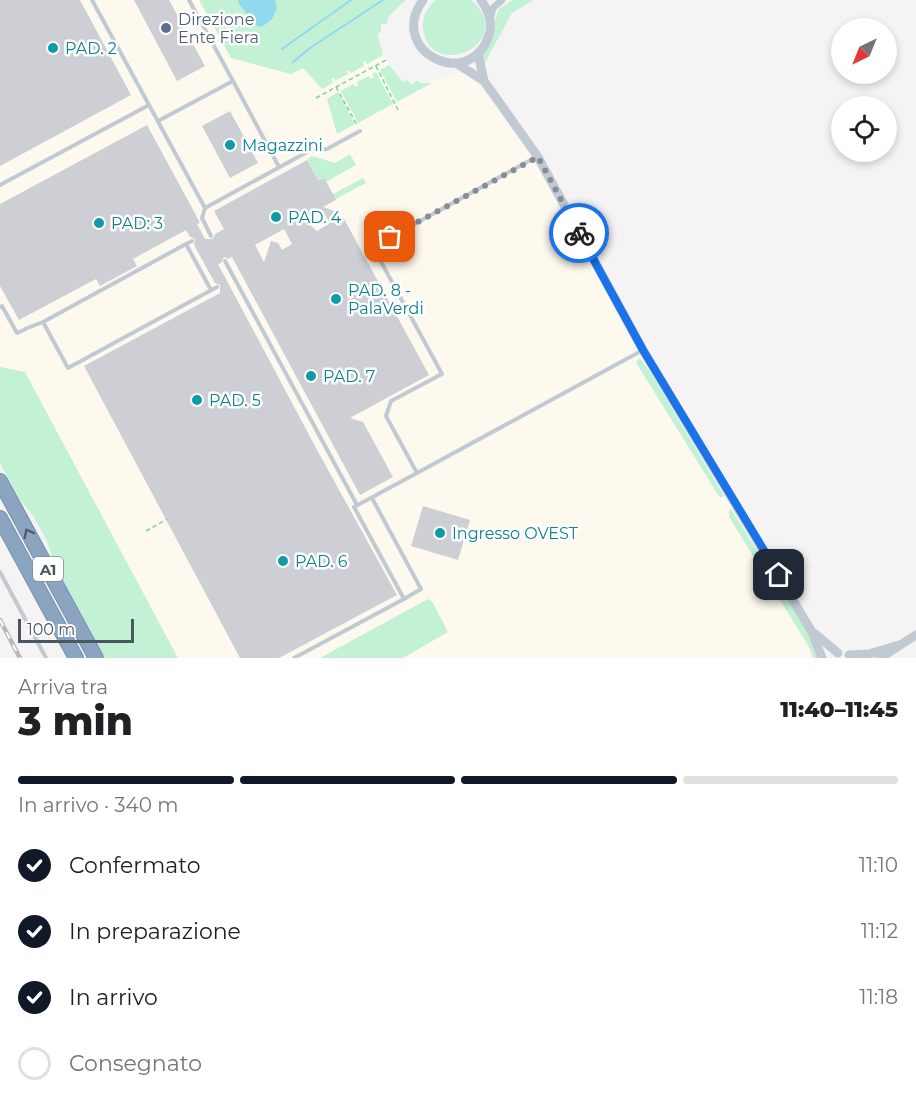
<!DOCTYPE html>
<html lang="it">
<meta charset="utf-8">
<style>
:root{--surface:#fff;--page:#f2f2f2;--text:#202124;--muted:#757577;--line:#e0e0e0;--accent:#111827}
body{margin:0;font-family:Montserrat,sans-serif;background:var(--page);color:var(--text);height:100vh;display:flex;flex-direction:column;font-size:22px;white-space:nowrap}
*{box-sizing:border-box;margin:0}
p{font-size:20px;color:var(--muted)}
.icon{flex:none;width:33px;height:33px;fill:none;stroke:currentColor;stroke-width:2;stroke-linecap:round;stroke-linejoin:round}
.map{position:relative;height:658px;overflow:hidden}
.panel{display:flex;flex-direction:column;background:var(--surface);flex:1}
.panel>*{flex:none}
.needle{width:39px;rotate:223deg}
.controls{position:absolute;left:831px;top:18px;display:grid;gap:12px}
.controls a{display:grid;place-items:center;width:66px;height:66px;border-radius:50%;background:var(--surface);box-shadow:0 3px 9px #0003;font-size:30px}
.scale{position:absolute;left:18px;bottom:15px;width:116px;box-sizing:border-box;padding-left:6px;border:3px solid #4a5661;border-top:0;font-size:16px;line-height:21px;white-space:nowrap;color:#4a5661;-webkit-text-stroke:4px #fff;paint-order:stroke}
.pin{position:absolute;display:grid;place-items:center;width:51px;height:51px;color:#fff;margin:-26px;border-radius:12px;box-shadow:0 3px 9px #0006}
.courier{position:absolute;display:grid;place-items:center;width:60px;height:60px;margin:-30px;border:4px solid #1a73e8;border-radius:50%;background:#fff;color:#222;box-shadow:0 2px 8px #0007}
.overview em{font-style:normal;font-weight:800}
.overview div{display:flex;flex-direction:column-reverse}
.overview{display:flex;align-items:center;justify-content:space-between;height:102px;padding:0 18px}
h1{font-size:39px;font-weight:800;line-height:45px}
.bar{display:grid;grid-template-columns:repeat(4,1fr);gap:9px 6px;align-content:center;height:72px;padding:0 18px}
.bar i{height:8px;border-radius:4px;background:var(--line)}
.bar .on{background:var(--accent)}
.bar p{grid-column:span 4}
ol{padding:0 18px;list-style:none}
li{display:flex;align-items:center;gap:18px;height:66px}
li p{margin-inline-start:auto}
li .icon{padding:6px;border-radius:50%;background:var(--accent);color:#fff;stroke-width:4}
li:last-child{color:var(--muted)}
li i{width:33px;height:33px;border:3px solid var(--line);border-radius:50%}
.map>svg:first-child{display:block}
.commercial{fill:#fdf9ef}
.green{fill:#c3f1d5}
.water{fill:#90daee}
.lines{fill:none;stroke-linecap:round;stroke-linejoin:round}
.stream{stroke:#90daee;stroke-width:2}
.building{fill:#cdcfd5;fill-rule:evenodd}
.motorway-casing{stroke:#7690ad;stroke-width:16}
.path{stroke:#7ad0a6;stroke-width:1.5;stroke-dasharray:4.5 3;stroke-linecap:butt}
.service{stroke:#c1cad2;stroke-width:4}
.minor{stroke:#c1cad2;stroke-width:7}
.tertiary{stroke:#c1cad2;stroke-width:9}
.motorway{stroke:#8ba5c1;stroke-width:14}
.rail-casing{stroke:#b5b8bd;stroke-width:4.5}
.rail{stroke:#fff;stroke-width:2;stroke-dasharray:7;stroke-linecap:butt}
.oneway{stroke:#505e6b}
.done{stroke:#868d94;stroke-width:6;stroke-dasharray:0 10.8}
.route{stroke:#1a73e8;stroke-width:8}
.service-dot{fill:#5c6f8a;stroke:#fff;stroke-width:2}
.culture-dot{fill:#0f9aa8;stroke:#fff;stroke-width:2}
.labels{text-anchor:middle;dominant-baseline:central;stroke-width:5;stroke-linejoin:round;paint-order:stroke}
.shield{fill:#fff;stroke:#808990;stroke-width:1.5}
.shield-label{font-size:15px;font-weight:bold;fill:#4a5661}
.service-label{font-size:16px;fill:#4e5e75;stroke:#fff;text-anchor:start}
.culture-label{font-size:16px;fill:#0d838f;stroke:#fff;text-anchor:start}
</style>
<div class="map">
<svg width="916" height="658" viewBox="0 0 916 658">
<rect width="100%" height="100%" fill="#f5f3f3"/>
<path class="commercial" d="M0,0h406l-17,16 -3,8h-5v8l-3,1 3,17 11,20 11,12 3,-2 7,5 3,-5 8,3 34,-10 10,1 15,15 32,43 18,27 109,200 170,280 6,19h-640l-153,-286 -25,-5z"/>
<path class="green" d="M199,0h207l-17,16 -3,8h-5v8l-3,1v3l5,19 -16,9 -2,-3 -2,1 1,4 -13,7 -2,-3 -2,1 1,3 -13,7 -1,-3 -3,1 2,4 -11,6 -19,-21 -12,6 -60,-16z
M436,0h35c49,42 -42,84 -48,28 -1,-11 4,-21 13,-28z
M513,0h21l-22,13 -30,55v-13l10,-16 3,-20 4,-10z
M389,65l14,17 3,-2 7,5 3,-5 5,3h11l-35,19 -17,-32z
M376,72l17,32 -35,19 -17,-32 12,-7 2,3 3,-1 -1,-4 12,-6 2,3 3,-2 -2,-3z
M338,92l17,32 -18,10 -10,-35z
M350,154l6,11 -30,17 -6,-3 -2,1 -11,-21 5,-3 23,7z
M363,178l3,5 -34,18 1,-7z
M640,358l12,17 72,121 -4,2 -80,-129 -4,-7z
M0,367l25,5 153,286h-73l-51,-95 -7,-22 -14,-25 -14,-18 -19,-35z
M731,509l81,130 6,19h-5l-4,-11 -80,-130v-6z
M428,599l4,2 16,31 -45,26h-83z"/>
<path class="water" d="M238,0h37l2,8 -5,11 -10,8 -5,-1 -18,-22z"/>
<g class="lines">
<path class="stream" d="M282,49l69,-49
M293,62l17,-14 73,-48"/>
</g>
<path class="building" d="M0,0h80l51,95 -131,71z
M134,0h35l36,66 -28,15z
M230,111l28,52 -28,15 -28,-52z
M147,125l51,94 2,4 -3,1 8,15h8l2,-5 9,-5 -10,-18 93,-51 11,20 7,-1 11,21 -13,7 14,5 3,6 3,-1 86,158 -79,43 13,4 30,55 -33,18 -128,-238 -4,2 -4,-2 -3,6 -3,1 98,184 81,147 -118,63h-39l-156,-292 136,-73v-8l-5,-2 -21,-38 1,-6 -5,-2 -4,-7 -53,29 4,7 -37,20 -4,-7 -77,41 -19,-34v-82zM323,211l7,12 -13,8 -15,-13zM284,229l8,15 -10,6 -4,-7 -7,-2 -7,21 -9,-17z
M423,506l47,14 -12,40 -47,-14z"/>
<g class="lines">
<g class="motorway-casing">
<path id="motorway" d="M0,481l96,177
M0,518l76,140"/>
</g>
<path class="path" d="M376,66l22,44
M336,87l21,38
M316,98l70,-38
M146,531l21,-12"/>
<path class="service" d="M92,0l113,208 -3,10 9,18
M189,0l44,81
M158,121l75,-40 46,86
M0,185l149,-80
M205,208l104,-57 18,-2 33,-18
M186,244l6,-3
M225,261l132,244
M211,290l-25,-46 -143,78 25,46 149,-81
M0,307l2,-1 15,27 7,-3
M25,329l18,-7
M417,473l226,-123
M372,498l49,91 -17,10 -50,-92 63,-34 -31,-57 5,-15 51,-27 -69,-127 163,-90
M0,572l46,86
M294,658l110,-59"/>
<path class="minor" d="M490,19l3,-11 9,-8"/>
<path class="tertiary" d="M423,0c-37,51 47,93 66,35 4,-12 -1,-25 -8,-35
M478,53l6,28 54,76 105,193 169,282 10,26
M456,63l28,18
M814,633l24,20
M849,655l20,-1 30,-9
M880,658l36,-23"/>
<use href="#motorway" class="motorway"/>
<g class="rail-casing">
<path id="rail" d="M0,620l20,38"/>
</g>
<use href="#rail" class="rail"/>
</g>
<defs><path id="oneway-chevron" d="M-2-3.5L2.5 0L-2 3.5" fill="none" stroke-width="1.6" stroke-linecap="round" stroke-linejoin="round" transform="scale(1.5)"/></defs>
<use class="oneway" href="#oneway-chevron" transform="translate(28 533) rotate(-118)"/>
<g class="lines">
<path class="done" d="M390,237l148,-80 41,76"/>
<path class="route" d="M579,233l64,117 136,225"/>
</g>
<circle class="service-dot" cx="166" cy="28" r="6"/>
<g class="culture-dot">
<circle cx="53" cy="48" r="6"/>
<circle cx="230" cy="145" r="6"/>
<circle cx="276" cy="217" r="6"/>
<circle cx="99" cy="223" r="6"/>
<circle cx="336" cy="299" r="6"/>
<circle cx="311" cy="376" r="6"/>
<circle cx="197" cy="400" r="6"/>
<circle cx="440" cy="533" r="6"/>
<circle cx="283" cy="561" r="6"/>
</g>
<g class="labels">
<rect class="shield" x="33" y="557" width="30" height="24" rx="4.5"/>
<g class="shield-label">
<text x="48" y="569">A1</text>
</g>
<g class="service-label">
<text x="178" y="19">Direzione<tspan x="178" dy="18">Ente Fiera</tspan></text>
</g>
<g class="culture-label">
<text x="65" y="48">PAD. 2</text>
<text x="242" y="145">Magazzini</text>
<text x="288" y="217">PAD. 4</text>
<text x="111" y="223">PAD: 3</text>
<text x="348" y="290">PAD. 8 -<tspan x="348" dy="18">PalaVerdi</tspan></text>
<text x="323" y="376">PAD. 7</text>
<text x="209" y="400">PAD. 5</text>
<text x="452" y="533">Ingresso OVEST</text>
<text x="295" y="561">PAD. 6</text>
</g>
</g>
</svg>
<div class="controls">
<a><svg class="needle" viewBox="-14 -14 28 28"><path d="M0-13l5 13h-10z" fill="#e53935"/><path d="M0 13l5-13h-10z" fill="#757577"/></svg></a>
<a><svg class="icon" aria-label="locate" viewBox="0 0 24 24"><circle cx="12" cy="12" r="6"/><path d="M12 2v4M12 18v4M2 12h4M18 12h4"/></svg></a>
</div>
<div class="scale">100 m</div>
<div class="pin" style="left:390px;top:237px;background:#ea580c"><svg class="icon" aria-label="bag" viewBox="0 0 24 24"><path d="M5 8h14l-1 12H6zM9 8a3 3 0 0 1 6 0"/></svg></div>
<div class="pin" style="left:779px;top:575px;background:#1f2937"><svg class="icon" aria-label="home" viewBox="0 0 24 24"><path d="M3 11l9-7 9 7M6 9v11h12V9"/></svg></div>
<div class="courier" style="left:579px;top:233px"><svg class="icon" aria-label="bike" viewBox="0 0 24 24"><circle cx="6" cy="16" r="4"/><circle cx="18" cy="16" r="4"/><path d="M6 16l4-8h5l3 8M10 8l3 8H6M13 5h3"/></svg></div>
</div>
<section class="panel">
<div class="overview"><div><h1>3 min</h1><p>Arriva tra</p></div><em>11:40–11:45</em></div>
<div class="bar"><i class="on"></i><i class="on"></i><i class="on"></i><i></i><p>In arrivo · 340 m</p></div>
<ol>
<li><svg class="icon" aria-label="check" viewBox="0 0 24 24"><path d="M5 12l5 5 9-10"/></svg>Confermato<p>11:10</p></li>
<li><svg class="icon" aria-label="check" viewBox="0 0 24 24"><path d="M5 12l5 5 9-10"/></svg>In preparazione<p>11:12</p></li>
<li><svg class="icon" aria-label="check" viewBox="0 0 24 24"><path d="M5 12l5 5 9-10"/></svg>In arrivo<p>11:18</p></li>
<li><i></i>Consegnato</li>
</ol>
</section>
